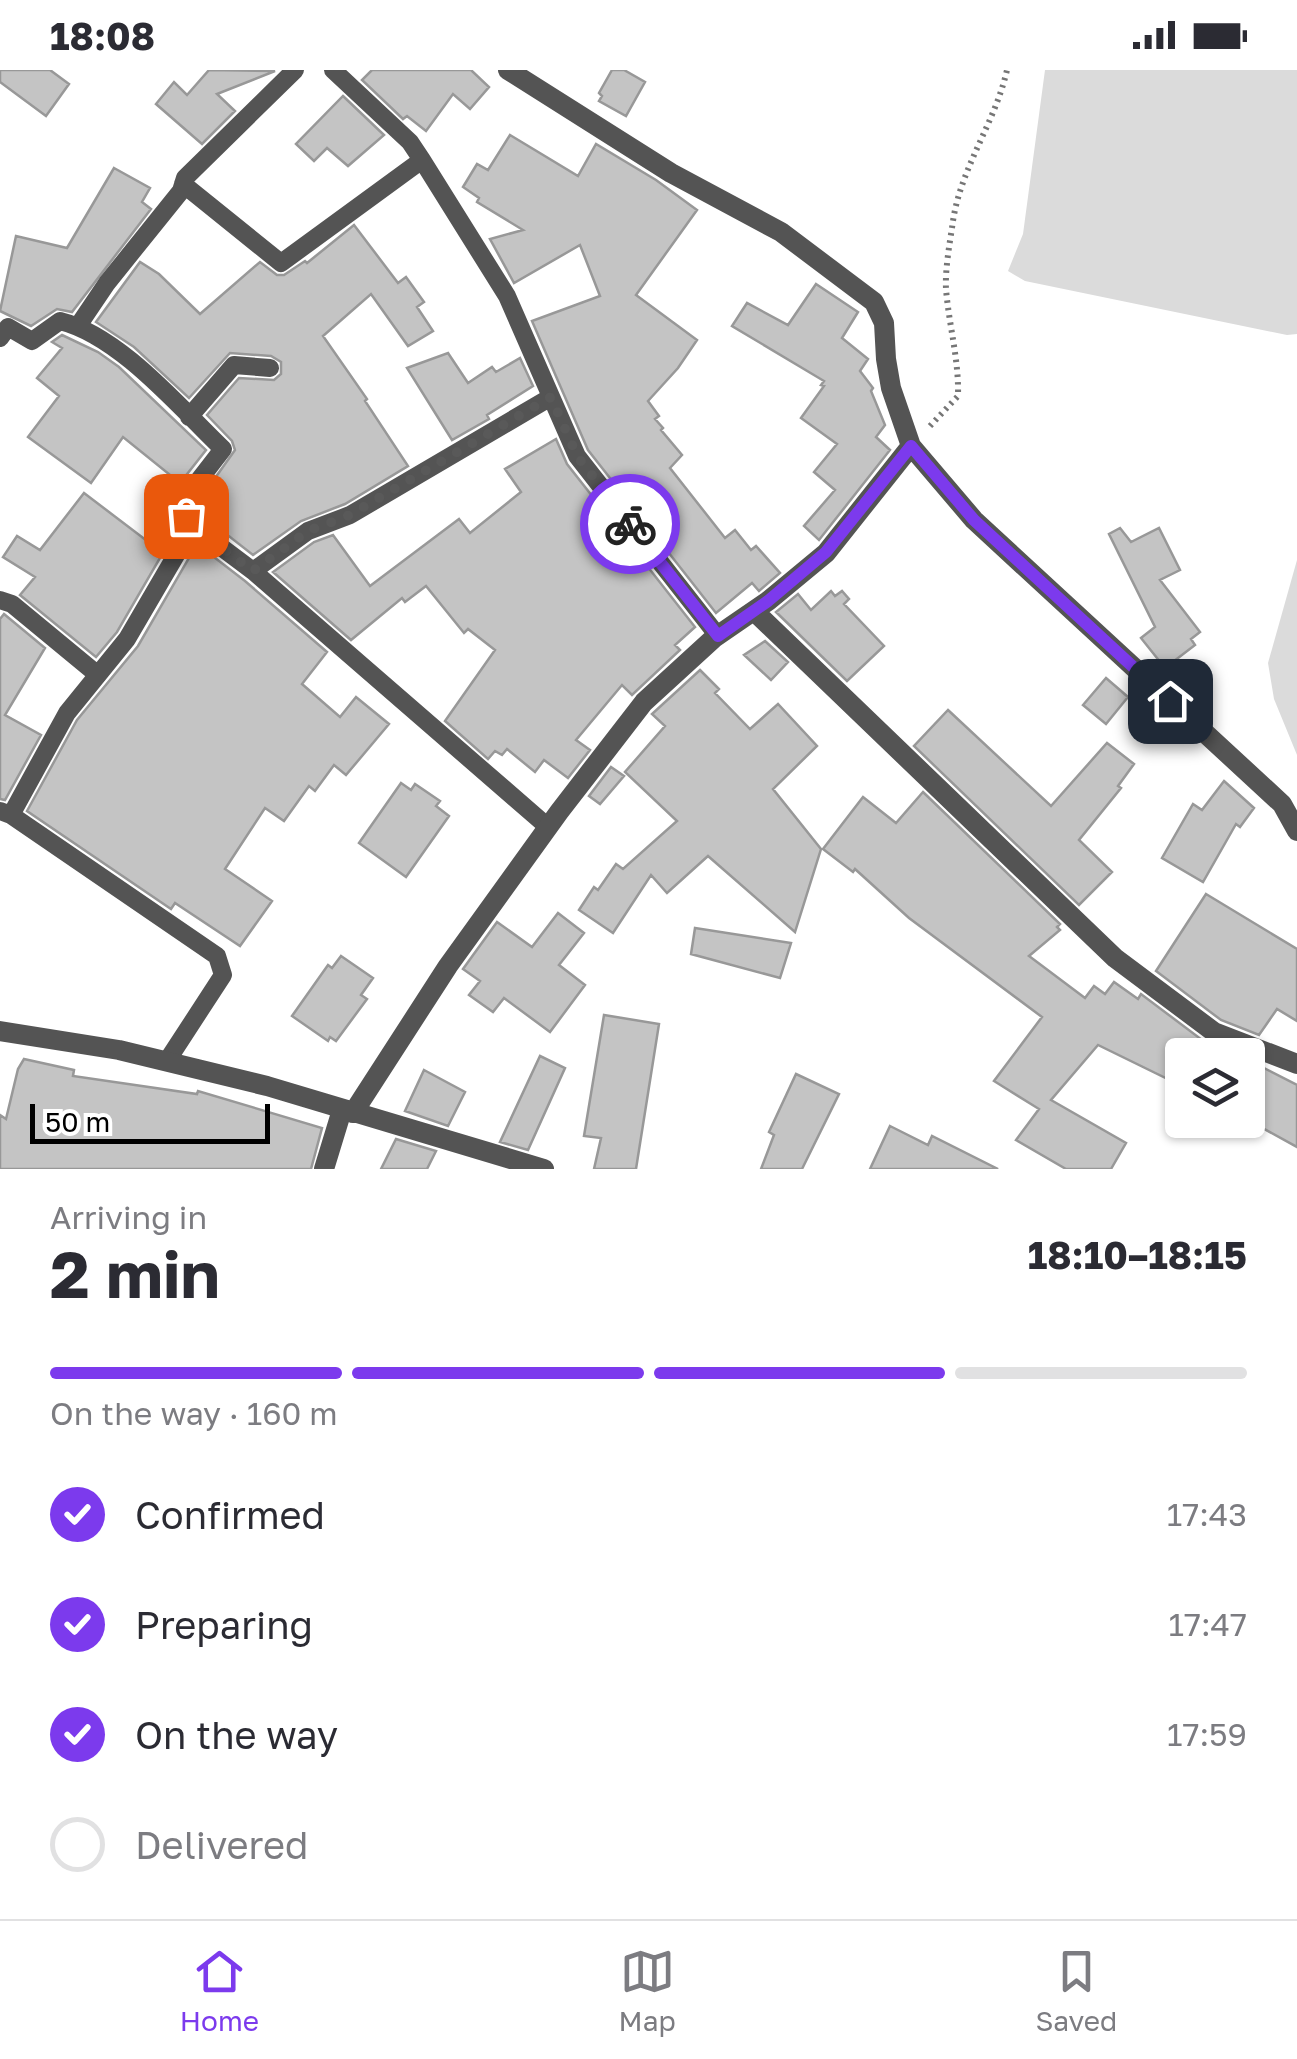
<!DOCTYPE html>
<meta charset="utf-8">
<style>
:root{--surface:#fff;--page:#f7f7f7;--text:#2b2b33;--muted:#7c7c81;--line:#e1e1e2;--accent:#7c3aed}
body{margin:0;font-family:"Golos Text",sans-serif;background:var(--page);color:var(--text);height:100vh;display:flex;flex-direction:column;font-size:38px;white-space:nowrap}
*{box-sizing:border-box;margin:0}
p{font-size:32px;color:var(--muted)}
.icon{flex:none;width:55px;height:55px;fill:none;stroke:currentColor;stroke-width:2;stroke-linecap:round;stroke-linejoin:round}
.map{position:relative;height:1099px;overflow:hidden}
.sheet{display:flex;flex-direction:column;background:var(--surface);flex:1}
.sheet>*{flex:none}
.tools{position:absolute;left:1165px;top:968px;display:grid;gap:20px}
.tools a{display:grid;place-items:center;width:100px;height:100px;border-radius:10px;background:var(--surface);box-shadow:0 2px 8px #0004;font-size:50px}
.scale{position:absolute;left:30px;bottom:25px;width:240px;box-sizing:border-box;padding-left:10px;border:5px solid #000;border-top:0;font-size:28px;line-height:35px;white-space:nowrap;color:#000;-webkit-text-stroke:8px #fff;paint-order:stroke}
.pin{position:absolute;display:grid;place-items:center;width:85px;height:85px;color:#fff;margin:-42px;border-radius:20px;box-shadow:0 5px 15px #0006}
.courier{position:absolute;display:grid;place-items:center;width:100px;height:100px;margin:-50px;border:8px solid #7c3aed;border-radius:50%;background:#fff;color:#222;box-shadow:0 2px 12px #0007}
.overview em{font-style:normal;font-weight:700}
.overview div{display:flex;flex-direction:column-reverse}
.overview{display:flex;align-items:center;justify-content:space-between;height:170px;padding:0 50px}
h1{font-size:65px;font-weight:700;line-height:75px}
.bar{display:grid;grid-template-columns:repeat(4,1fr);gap:15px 10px;align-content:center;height:120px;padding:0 50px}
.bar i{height:12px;border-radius:8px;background:var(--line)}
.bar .current{background:var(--accent)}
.bar p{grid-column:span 4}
ol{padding:0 50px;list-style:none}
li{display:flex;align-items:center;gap:30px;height:110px}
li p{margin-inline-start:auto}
li .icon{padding:10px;border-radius:50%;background:var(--accent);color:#fff;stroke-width:4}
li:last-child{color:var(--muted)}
li i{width:55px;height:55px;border:5px solid var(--line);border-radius:50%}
.status{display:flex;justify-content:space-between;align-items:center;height:70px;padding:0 50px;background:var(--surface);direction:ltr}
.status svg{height:28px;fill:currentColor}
.dock{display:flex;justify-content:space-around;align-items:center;height:140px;border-top:2px solid var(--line);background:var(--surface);font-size:28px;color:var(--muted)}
.dock a{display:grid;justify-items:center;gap:5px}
.dock .current{color:var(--accent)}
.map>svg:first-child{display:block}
.green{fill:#dbdbdb}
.building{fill:#c4c4c4;stroke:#989898;stroke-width:2.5}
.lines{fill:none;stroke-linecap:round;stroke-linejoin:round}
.path{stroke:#767676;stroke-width:6;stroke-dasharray:2.5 5;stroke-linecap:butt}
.lane{stroke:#545454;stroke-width:18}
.street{stroke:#545454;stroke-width:20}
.done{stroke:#595959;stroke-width:10;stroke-dasharray:0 18}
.route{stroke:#7c3aed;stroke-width:12}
</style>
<div class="status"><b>18:08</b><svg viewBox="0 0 49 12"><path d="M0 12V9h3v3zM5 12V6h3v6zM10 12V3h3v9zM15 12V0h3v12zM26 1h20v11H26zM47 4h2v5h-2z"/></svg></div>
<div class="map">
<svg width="1297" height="1099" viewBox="0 0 1297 1099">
<rect width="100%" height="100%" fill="#fff"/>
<path class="green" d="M1045,0h252v264l-10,1 -262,-54 -17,-10 15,-37z
M1297,490v195l-23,-56 -6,-36z"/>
<path class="building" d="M0,0h50l19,14 -23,32 -46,-34z
M209,0l66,1 -58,23 18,17 -33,33 -46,-40 18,-22 13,13z
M372,0h99l18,17 -19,22 -17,-15 -27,37 -19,-15 -4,3 -41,-39z
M612,0h12l21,12 -19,34 -27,-15 3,-5 -3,-3z
M343,26l41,39 -36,31 -21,-18 -13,13 -18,-17z
M510,65l68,41 18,-32 60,36 41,30 -61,85 61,45 -19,28 -30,33 11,15 -4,3 8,9 -2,2 21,25 -12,13 55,70 10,-8 16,20 5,-4 24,27 -21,18 -7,-8 -36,30 -128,-163 -56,-129 68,-25 -20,-51 -66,38 -24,-44 33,-9 -46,-28 2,-4 -16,-11 14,-23 11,6z
M114,98l36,20 -8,14 9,7 -79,103 -15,-3 -26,17 -31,-15 16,-75 51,12z
M354,155l44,58 8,-6 18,25 -7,5 16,24 -25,15 -37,-52 -48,42 44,63 -2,2 43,65 -63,38 -44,17 -48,34 -55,-43v-10l37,-52 -3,-9 -25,-26 32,-37 35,2 7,-6v-12l-10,-6 -41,-3 -41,45 -55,-51 -38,-25 44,-60 19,12 41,40 60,-52 17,13h7l21,-14 2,2z
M816,214l42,28 -16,26 26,21 -8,12 13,17 -2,3 14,34 -9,12 14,13 -71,90 -15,-14 31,-36 -21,-18 23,-28 -36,-26 23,-32 -3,-1 3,-4 -92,-55 15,-23 41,22z
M62,265l36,17 21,15 87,83 -26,33 -57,-46 -32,46 -63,-46 31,-41 -22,-18 25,-30 -10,-6z
M448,283l20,30 24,-16 4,5 24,-14 13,28 -46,29 2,4 -37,21 -45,-72z
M556,369l11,25 128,163 -20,18 5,5 -48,45 -10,-10 -46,55 14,10 -22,28 -24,-18 -9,12 -28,-23 -5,6 -7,-4 -7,8 -43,-38 50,-71 -27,-21 -4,4 -38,-47 -21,16 -3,-4 -51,42 -78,-68 41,-30 19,-7 37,51 89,-67 11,14 51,-41 -16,-23z
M84,423l71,54 19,-29 4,9 -61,105 -21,25 -76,-62 15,-18 -32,-20 14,-21 23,14z
M1120,458l11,14 28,-14 21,42 -20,10 40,52 -9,7 4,6 -30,23 -24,-30 14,-11 -46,-93z
M197,474l48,37 82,71 -25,32 38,33 16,-20 33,27 -43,51 -12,-10 -19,26 -6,-5 -25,35 -19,-13 -40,61 47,32 -32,45 -65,-43 -4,6 -144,-98 50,-91 61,-74z
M831,521l4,5 7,-5 7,8 -5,5 40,42 -37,35 -71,-69 22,-18 13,16z
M4,544l41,34 -40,67 36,20 -36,65 -5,-1v-180z
M765,571l23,21 -17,18 -27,-25z
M700,600l19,19 -4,4 35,36 28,-25 39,42 -44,43 48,60 -26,83 -87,-76 -41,37 -16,-18 -38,58 -34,-23 15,-23 4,3 18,-26 7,5 54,-48 -52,-49 40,-46 -13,-12z
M1106,608l22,19 -22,27 -23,-19z
M948,640l103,96 56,-63 27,21 -16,22 3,2 -42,52 33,32 -33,33 -165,-159z
M611,697l13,9 -24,28 -11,-8z
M1224,711l30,27 -14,19 -4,-3 -33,58 -41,-24 31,-54 9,6z
M401,713l10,7 4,-6 25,17 -4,5 13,10 -43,61 -47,-34z
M923,722l137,132 -3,3 3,3 -31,26 56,42 9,-12 11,8 9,-12 24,17 3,-5 65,49 29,12h-53v31l-84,-41 -47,55 75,43 -15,26h-45l-50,-29 23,-31 -45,-28 48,-64 -133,-99 -54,-49 -2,3 -30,-23 40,-52 33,26z
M1206,824l91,55v72l-20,-12 -18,26 -38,-15 -65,-49z
M558,843l26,20 -25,32 26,20 -35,47 -46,-34 -11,14 -24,-17 11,-14 -17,-12 34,-47 35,25z
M695,858l96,15 -11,35 -89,-24z
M341,886l32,22 -12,17 6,4 -31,42 -6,-4 -2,4 -36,-25 36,-51 4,3z
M604,945l55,9 -23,145h-42l7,-31 -17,-2z
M540,986l25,12 -37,82 -28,-8z
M24,989l50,11 -1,6 124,18 1,-3 124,37 -11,41h-311v-54l6,4 12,-50z
M1262,997l35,18v62l-49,-27v-25z
M424,1000l41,22 -17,34 -43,-15z
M796,1004l43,20 -37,75h-41l13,-34 -5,-3z
M890,1056l38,19 4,-9 66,33h-128z
M396,1069l40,12 -9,18h-46z"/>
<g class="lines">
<path class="path" d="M930,356l28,-30c1,-37 -9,-70 -12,-107 -1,-21 4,-47 7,-68 8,-54 42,-98 54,-151"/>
<path class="lane" d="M333,0l77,72 12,18 85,136 70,160 141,180
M183,114l98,79 141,-103
M78,256l29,-43 74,-92 4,-13 110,-108
M0,268l8,-11 24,14 28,-20c60,15 119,86 163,128l-38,49 1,18 7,10
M189,347l45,-52 36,3
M253,501l295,256
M0,530l12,4 86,71
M0,741l11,4 206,141 6,19 -56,86
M11,745l56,-102 60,-74 66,-113 60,45 55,-40 42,-16 201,-118"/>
<path class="street" d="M508,0l163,103 110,59 93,70 10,21 2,36 5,29 20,58 63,74 308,284 15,27
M754,541l361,347 99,74 83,32
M0,961l119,19 148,36 277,83
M353,1043l95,-147 111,-154 85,-110 70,-64 54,-37 58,-48 85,-107
M324,1099l18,-59"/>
</g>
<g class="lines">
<path class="done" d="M186,446l7,10 60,45 55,-40 42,-16 201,-118 26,59 53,68"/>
<path class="route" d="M630,454l88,112 50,-35 58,-49 85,-106 63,74 196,181"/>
</g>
</svg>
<div class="tools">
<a><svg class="icon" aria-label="layers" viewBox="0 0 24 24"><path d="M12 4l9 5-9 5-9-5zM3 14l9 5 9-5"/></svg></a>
</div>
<div class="scale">50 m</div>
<div class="pin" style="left:186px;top:446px;background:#ea580c"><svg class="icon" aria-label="bag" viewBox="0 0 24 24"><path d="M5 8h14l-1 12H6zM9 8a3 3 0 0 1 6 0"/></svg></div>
<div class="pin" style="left:1170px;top:631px;background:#1f2937"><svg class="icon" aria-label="home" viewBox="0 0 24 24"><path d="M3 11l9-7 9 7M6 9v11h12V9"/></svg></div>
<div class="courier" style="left:630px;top:454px"><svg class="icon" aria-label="bike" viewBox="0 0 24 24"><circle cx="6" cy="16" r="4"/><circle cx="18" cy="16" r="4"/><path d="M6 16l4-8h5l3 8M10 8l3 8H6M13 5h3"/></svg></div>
</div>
<section class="sheet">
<div class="overview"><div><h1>2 min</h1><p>Arriving in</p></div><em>18:10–18:15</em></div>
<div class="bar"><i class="current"></i><i class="current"></i><i class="current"></i><i></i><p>On the way · 160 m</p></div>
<ol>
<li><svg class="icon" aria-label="check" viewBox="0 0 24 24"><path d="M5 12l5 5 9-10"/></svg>Confirmed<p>17:43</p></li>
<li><svg class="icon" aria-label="check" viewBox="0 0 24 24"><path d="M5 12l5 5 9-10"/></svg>Preparing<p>17:47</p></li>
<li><svg class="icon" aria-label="check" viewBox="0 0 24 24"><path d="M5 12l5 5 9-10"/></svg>On the way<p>17:59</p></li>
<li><i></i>Delivered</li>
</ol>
</section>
<nav class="dock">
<a class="current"><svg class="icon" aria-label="home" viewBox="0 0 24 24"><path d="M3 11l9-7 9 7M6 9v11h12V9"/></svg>Home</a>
<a><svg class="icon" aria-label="map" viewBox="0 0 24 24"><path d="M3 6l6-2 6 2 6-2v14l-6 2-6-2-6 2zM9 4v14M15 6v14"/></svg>Map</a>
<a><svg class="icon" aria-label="saved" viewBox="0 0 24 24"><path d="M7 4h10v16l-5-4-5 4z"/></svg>Saved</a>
</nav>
